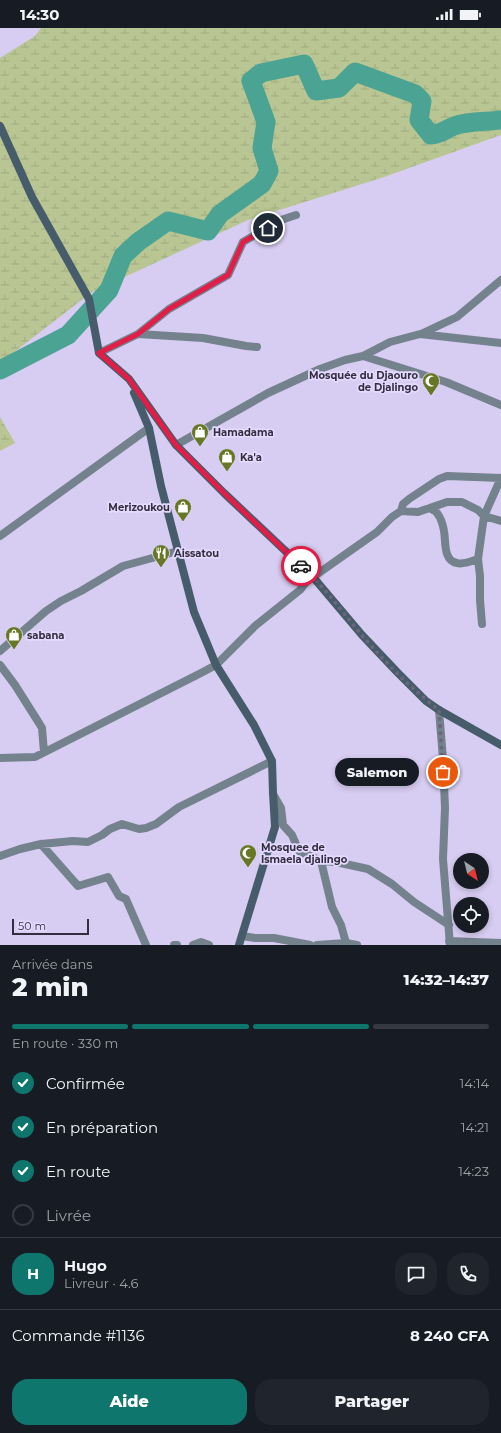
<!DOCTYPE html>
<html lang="fr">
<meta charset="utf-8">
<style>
:root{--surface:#171b24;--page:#20242c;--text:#f1f3f6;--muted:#9ea1a6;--line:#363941;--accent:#0f766e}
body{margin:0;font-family:Montserrat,sans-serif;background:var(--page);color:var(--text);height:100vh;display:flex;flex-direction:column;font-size:15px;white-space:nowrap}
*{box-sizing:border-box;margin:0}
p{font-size:13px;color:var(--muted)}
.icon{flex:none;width:22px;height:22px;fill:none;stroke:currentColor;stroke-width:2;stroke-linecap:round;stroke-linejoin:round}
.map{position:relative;height:917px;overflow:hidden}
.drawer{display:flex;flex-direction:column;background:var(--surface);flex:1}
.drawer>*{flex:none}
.needle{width:26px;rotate:145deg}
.fabs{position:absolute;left:453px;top:825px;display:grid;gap:8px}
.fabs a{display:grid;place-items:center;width:36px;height:36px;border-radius:50%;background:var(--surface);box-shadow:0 2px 6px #0003;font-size:20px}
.scale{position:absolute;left:12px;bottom:10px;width:77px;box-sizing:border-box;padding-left:4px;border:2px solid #332e3d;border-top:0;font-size:11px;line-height:14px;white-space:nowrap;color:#332e3d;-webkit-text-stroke:3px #e4d9ff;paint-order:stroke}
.pin{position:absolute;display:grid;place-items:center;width:34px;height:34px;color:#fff;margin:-17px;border:2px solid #fff;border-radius:50%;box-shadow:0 1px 4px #0007}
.courier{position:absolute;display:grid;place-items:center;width:40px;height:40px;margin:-20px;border:3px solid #e11d48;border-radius:50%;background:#fff;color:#222;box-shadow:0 1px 5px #0007}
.bubble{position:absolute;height:28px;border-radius:14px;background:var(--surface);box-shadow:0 2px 6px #0003;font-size:13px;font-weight:800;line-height:28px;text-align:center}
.overview em{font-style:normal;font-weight:800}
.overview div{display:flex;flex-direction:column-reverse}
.overview{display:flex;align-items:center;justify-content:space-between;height:68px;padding:0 12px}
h1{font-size:26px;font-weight:800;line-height:30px}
.bar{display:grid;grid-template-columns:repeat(4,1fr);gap:6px 4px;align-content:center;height:48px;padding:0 12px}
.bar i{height:5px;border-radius:3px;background:var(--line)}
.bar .active{background:var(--accent)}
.bar p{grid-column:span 4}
.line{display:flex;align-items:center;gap:10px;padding:0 12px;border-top:1px solid var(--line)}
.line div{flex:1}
.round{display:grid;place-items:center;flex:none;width:42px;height:42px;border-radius:16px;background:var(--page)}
ol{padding:0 12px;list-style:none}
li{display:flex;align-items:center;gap:12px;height:44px}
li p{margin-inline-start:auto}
li .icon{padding:4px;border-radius:50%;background:var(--accent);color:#fff;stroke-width:4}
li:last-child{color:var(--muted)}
li i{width:22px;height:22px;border:2px solid var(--line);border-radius:50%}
.primary-button{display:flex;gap:8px;margin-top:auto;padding:8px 12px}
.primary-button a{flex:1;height:46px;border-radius:16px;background:var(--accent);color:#fff;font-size:16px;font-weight:800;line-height:46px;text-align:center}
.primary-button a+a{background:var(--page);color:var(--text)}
.status{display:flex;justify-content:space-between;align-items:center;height:28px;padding:0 20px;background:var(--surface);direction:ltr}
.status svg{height:11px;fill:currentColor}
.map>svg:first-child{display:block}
.wetland{fill:url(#wetland-marsh)}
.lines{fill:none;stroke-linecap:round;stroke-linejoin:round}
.river{stroke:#4aa393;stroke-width:19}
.street{stroke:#74828d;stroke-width:8}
.secondary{stroke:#475c6b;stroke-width:8}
.done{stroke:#6c657c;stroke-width:4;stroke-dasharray:0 7.2}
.route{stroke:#e11d48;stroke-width:5}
.labels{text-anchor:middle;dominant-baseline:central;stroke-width:3.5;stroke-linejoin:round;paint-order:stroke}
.poi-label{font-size:10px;font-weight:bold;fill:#332e3d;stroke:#e4d9ff;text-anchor:start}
</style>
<div class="status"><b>14:30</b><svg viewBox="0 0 49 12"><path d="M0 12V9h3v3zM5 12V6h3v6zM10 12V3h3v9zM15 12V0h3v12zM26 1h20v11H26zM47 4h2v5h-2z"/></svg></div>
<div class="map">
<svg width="501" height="917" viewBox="0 0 501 917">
<defs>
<pattern id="wetland-marsh" width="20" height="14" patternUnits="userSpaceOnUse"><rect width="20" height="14" fill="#b9c693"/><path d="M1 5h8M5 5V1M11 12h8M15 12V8" fill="none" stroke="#a0aa80"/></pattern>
</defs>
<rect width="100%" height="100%" fill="#d7ccf1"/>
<path class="wetland" d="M41,0h460v107l-117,42 -136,43 -156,72 -92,71v-305l35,-22z
M0,389l15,26 -15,8z"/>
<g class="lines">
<path class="river" d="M0,342l68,-35 41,-45 14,-34 15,-14 30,-21 40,10 12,-17 42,-30 7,-13 -7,-23 4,-26 -15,-41 10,-8 43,-9 12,27 23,-3 16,-16 60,22 7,7 -3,19 12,15c11,-1 13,-5 23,-9 14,-5 32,-4 47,-6"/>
<path class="street" d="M138,306l31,-25 59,-34 15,-33 38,-22 15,-5
M421,306l36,-17 44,-37
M99,325l39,-19 65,4 43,8 11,1
M363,328l27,-14 30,-8 81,9
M176,417l92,-52 52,-24 25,-9 18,-4 83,26 55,23
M430,480c2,2 6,3 7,5 4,5 6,12 7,18 2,10 -1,30 13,32 6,2 15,-2 21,-4l2,17v24l2,24
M401,483l2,-7 6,-5 30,-20 8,-3 54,2
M0,508l149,-108
M478,531l6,-43 17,-38
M0,623l46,-40 15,-10 20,-10 42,-25 55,-15
M0,637l15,20 24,38 3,5 2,24
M439,682l4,49 2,49 -2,51 7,86
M0,730l35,-1 166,-84 15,-8 39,-39 45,-36 6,-8 71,-50 15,-15 9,-6 17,1 29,-10h15l16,8 6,6 17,5
M273,766l8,14 2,17 9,10 7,16 22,10 15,1 32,7 24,15 22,18 35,23
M41,816l37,42 30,-9 11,19 7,3 20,46
M0,828l20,-7 21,-5 32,-3 15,1 14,-7 8,-6 12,-5 17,5 7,-1 10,-4 23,-17 93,-46
M321,833l11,46 9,18 5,18
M242,908l13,2h19l36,7
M449,913l52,2
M174,917h3
M193,917l8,-3 8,3
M317,917l29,-2 11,2"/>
<path class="secondary" d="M0,98l32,71 57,102 10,54 30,26 47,66 48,48 89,84 49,58 36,38 28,28 13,9 62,35
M134,365l15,35 12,58 33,126 22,53 38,60 18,36 1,32 2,34 -36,118"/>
</g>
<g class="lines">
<path class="done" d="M301,538c22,20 40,44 59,67 23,27 50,55 79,77l4,62"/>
<path class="route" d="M268,200l-25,14 -15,33 -59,34 -31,25 -39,19 30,26 47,66 48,48 77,73"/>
</g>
<defs>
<g id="mosque-pin" transform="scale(0.9)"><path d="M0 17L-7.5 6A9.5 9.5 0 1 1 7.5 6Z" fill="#677725" stroke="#e4d9ff"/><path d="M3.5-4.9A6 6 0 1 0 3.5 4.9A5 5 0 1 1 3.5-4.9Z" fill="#fff"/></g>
<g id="shop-pin" transform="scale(0.9)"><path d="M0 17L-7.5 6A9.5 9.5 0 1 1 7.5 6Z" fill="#677725" stroke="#e4d9ff"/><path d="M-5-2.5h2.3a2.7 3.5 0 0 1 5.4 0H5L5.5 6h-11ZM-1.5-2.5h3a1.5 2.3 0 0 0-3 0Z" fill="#fff"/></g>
<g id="restaurant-pin" transform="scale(0.9)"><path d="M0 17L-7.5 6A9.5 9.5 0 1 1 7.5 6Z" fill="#677725" stroke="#e4d9ff"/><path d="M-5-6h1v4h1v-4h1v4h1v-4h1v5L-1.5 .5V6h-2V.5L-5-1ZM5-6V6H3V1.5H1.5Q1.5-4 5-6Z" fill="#fff"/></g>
</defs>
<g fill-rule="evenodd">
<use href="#mosque-pin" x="431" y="353"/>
<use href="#shop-pin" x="200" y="404"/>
<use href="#shop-pin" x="227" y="429"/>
<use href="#shop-pin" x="183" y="479"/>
<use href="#restaurant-pin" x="161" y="525"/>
<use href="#shop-pin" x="14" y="607"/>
<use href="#mosque-pin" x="248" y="825"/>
</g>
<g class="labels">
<g class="poi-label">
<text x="418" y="347" text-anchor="end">Mosquée du Djaouro<tspan x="418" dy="12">de Djalingo</tspan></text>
<text x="213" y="404">Hamadama</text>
<text x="240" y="429">Ka'a</text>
<text x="170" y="479" text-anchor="end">Merizoukou</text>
<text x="174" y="525">Aissatou</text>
<text x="27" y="607">sabana</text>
<text x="261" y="819">Mosquee de<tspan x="261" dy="12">Ismaela djalingo</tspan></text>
</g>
</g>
</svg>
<div class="fabs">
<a><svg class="needle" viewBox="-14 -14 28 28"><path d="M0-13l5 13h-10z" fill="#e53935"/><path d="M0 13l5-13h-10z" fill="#9ea1a6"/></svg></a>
<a><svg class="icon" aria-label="locate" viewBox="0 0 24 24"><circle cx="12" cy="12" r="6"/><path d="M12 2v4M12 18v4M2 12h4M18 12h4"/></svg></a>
</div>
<div class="scale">50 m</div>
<div class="pin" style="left:443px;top:744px;background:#ea580c"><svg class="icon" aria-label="bag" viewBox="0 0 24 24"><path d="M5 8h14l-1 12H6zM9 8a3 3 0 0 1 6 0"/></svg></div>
<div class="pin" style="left:268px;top:200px;background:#1f2937"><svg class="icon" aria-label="home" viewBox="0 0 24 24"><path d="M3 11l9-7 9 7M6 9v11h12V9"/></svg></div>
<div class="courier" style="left:301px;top:538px"><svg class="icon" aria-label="car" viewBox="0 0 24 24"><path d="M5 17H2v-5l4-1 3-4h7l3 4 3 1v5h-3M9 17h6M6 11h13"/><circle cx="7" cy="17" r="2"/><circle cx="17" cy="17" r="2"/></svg></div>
<div class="bubble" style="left:335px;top:730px;width:84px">Salemon</div>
</div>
<section class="drawer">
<div class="overview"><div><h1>2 min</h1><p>Arrivée dans</p></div><em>14:32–14:37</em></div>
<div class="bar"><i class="active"></i><i class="active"></i><i class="active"></i><i></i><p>En route · 330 m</p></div>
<ol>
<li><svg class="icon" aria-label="check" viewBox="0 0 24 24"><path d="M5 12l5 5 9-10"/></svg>Confirmée<p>14:14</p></li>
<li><svg class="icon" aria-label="check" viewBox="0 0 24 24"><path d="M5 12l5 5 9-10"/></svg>En préparation<p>14:21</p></li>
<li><svg class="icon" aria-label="check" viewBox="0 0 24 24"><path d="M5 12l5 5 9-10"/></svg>En route<p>14:23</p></li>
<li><i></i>Livrée</li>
</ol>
<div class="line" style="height:72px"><b class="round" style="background:var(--accent);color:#fff">H</b><div><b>Hugo</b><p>Livreur · 4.6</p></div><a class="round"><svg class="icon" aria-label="chat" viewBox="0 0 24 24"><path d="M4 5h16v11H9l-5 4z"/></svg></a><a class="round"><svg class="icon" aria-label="phone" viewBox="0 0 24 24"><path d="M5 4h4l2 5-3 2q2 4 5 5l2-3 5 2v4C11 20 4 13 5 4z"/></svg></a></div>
<div class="line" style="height:52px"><div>Commande #1136</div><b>8 240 CFA</b></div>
<div class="primary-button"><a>Aide</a><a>Partager</a></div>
</section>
